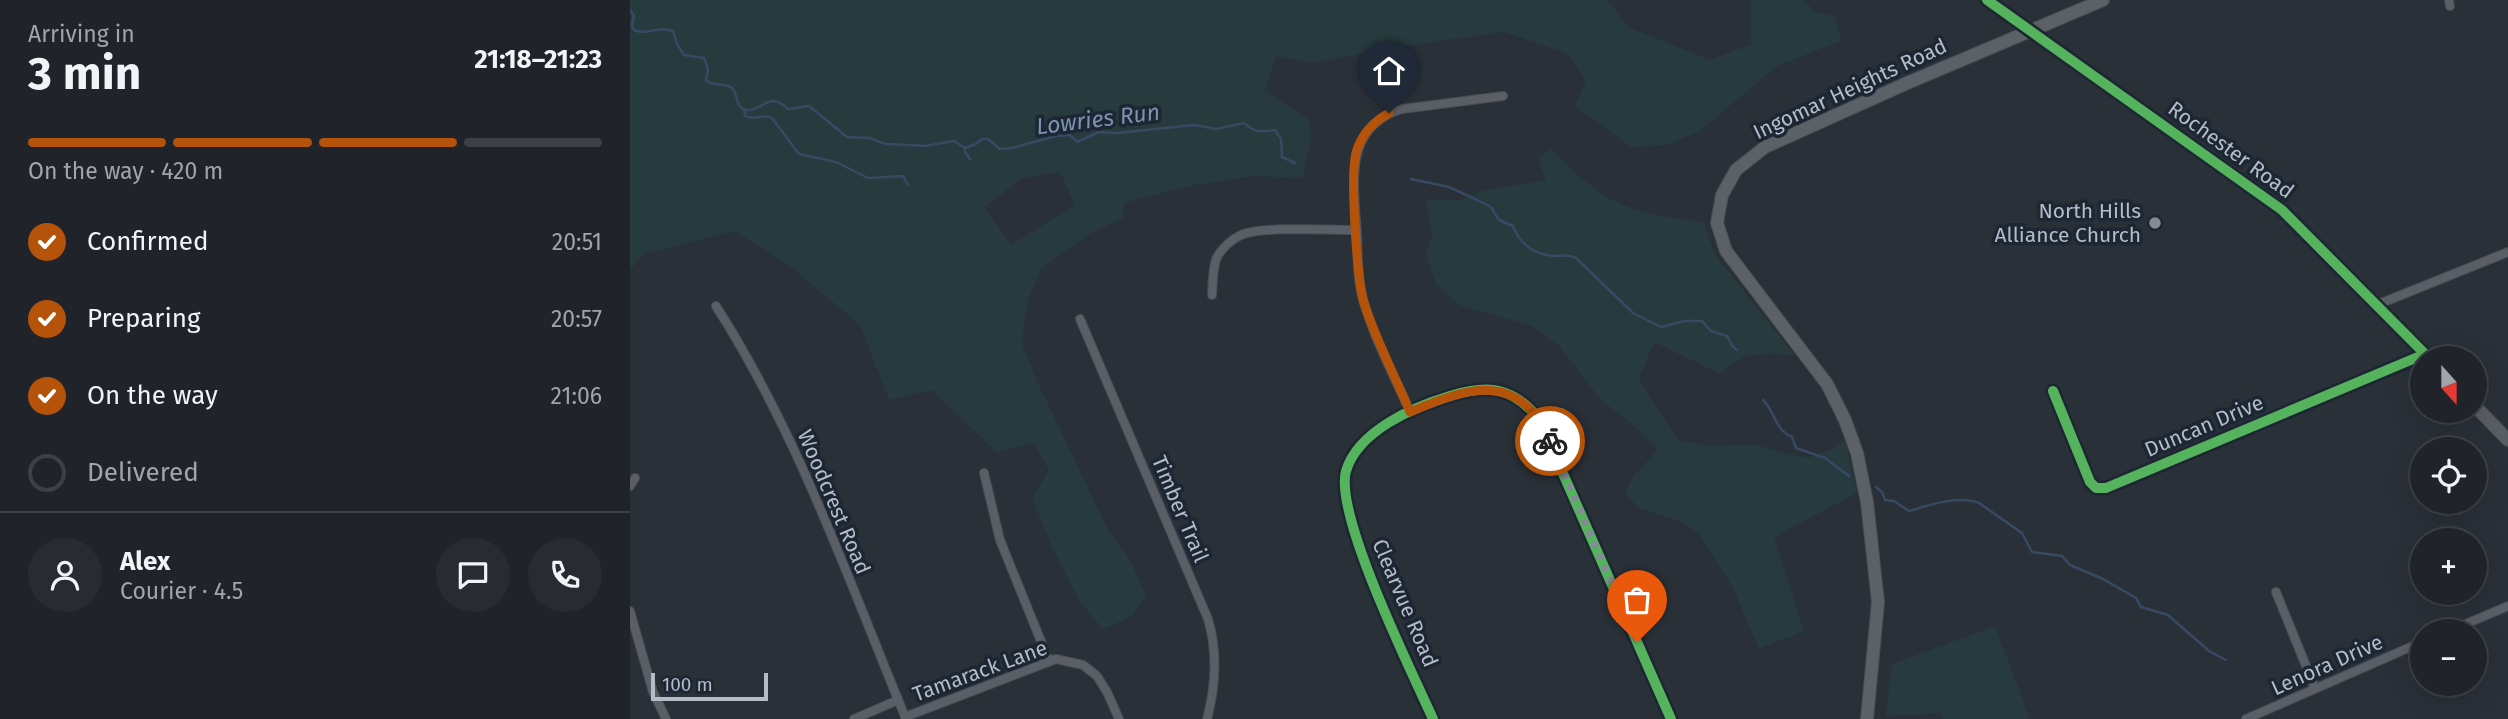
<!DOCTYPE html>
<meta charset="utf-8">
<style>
:root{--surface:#20242a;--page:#282c32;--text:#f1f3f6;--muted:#a2a4a8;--line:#3d4147;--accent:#b45309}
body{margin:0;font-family:"Fira Sans",sans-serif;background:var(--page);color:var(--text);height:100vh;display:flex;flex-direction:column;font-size:26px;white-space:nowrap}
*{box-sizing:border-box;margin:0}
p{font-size:23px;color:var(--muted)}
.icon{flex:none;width:38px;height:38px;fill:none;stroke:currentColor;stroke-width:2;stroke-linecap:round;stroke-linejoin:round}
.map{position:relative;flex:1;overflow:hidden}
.sheet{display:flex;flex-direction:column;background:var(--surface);width:630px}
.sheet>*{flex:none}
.needle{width:46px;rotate:159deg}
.fabs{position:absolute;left:1780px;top:346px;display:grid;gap:14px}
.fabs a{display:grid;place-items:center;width:77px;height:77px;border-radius:50%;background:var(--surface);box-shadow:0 7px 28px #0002,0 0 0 2px var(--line);font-size:35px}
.scale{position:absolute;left:21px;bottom:18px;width:117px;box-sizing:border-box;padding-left:7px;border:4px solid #b4bcc9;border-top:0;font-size:19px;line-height:24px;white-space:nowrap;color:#b4bcc9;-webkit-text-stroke:5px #1d2633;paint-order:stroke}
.pin{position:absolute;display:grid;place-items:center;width:60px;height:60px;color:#fff;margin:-72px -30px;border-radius:50% 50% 50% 0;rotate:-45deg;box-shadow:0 0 7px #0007}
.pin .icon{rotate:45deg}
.courier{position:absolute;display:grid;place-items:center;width:70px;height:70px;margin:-35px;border:5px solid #b45309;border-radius:50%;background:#fff;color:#222;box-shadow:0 2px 9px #0007}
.headline em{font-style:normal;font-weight:700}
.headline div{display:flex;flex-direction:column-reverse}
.headline{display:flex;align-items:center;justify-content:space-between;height:119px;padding:0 28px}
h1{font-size:46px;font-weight:700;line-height:52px}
.bar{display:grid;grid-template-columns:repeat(4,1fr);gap:10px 7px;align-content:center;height:84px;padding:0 28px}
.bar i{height:9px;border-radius:5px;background:var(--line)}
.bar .current{background:var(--accent)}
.bar p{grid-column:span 4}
.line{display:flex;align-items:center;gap:18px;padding:0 28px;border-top:2px solid var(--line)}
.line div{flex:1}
.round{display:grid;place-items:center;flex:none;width:74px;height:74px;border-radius:37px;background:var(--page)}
ol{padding:0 28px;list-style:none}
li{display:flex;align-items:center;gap:21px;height:77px}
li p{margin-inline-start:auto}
li .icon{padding:7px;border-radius:50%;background:var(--accent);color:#fff;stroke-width:4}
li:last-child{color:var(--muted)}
li i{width:38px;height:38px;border:4px solid var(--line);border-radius:50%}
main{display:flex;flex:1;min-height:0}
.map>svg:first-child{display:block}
.green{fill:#273a3e;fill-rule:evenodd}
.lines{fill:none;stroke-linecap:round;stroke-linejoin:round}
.stream{stroke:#384963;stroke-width:2.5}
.street-casing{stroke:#484c53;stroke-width:10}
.secondary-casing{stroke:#484c53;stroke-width:14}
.primary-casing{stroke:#484c55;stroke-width:14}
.street{stroke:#5a5e66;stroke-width:8}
.secondary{stroke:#595d64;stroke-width:12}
.primary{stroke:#5c6168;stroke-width:12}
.cycleway-casing{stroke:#1d2633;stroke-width:15}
.cycleway{stroke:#56b35d;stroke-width:10}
.done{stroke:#848b96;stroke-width:7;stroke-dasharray:0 12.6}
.route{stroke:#b45309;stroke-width:9}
.poi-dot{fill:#848b96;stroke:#1d2633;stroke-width:2.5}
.labels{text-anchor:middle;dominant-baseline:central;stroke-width:7;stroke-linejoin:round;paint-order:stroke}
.street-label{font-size:21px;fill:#b4bcc9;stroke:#1d2633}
.poi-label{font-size:21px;fill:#b4bcc9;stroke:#1d2633;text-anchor:end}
.water-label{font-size:23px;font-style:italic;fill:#7c92b1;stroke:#1d2633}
</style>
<main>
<section class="sheet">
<div class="headline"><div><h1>3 min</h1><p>Arriving in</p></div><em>21:18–21:23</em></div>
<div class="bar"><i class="current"></i><i class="current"></i><i class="current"></i><i></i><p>On the way · 420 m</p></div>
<ol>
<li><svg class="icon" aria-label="check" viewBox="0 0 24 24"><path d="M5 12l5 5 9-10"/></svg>Confirmed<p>20:51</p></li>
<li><svg class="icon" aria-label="check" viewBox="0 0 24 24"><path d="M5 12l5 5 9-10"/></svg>Preparing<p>20:57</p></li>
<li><svg class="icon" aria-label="check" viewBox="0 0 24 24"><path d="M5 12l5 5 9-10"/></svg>On the way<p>21:06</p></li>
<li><i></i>Delivered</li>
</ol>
<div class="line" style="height:126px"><a class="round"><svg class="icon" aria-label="person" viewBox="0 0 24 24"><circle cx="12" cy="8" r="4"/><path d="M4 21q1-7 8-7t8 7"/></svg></a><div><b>Alex</b><p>Courier · 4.5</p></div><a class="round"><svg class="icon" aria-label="chat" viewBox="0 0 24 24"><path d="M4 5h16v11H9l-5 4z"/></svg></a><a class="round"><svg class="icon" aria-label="phone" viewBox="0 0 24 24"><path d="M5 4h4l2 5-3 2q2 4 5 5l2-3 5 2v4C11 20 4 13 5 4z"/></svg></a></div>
</section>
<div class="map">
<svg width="1878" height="719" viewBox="0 0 1878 719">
<rect width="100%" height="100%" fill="#2a3038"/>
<path class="green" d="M0,0h977l23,28 80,32 41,-16 -1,-44h53l14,13 18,3 6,25 -64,25 -76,64 -33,15 -37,2 -56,-41 11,-26 -18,-26 -64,-22 -87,12 -105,19 -35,-7 -13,34 45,30 2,17 -8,41 -48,-2 -61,9 -70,18 -1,15 -34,16 -48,35 -14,33 -5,42 16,39 70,147 21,28 17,37 -15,22 -28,12 -23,-27 -27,-53 -21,-51 17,-28 -16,-27 -37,9 -64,-62 -43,10 -29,-75 -69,-58 -56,-36 -91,23 -14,16zM430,172l15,33 -64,40 -26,-38 36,-28z
M921,148c16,17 33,34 53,47 25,17 70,24 100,27l10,31 80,102c-30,-2 -52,-5 -74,19l-66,-32 -15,37 39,61 31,6 49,-1 23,8 28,5 20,-8 16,-10 12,53 -83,44 30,94 -45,18 -26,-61 -33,-53 -20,-14 -42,-13 -13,-16 10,-18 23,-24 -21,-22 -36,-28 -42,-54 -27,-20 -73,-21 -23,-21 -10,-28 6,-21 -6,-36 33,1 26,-10 61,-10 -8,-21z
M1365,626l35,93h-86l-3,-6 -55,3 6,-52z"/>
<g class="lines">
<path class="stream" d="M0,10l4,5 -2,10 2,5c14,6 25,-5 39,1l4,13 7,11 20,3 4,11 -2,11c7,7 19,2 26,8 7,7 3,21 15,22 17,1 21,-20 41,-1l21,-3 38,31 22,1 17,6 22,1 17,1 29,-5 11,7
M114,109l1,7c9,5 18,-3 27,2l27,36 37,8 32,16 35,-2 5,9
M335,148l11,-4 6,-5h6l12,10 12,-1 44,-12 14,-1 7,7 22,-10 18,1 77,-8 22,4 28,-6c11,10 17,9 31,7l6,9 1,18 13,6
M335,148v4l5,7
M781,179l38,8 28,13 14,7 8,13 14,6c7,18 21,28 40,30 9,0 15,-2 23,2l57,55 28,14 24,-6h17l9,10 16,5 6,11 4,3
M1133,400c13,13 11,29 29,37l4,11 29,10 24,18
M1246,487l6,5 3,8 9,1 15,10c20,-6 50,-16 70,-8l43,30 10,19 30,4 8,9 33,14 33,19 5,9 27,8 41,36 17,9"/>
<g class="street-casing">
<path id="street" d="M1819,0l1,6
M582,295c1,-12 0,-26 5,-38 5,-9 15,-18 24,-22 22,-9 89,-5 116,-5
M1749,304l129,-52
M86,306c82,128 132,273 190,413
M450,319l128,300c10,34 8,66 -1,100
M1423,391l37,91 6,6h10l319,-134
M780,412c-16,-37 -37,-75 -47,-113 -6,-21 -5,-43 -6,-64 -3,-50 -15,-108 45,-126l101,-13
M354,473l16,67 49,121
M0,486l5,-8
M1646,592l39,96
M0,611l23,81 13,27
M1817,632l61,-26
M275,717l151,-58 27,6 14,11 10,16 12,27
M224,719l44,-19
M803,719c-21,-47 -99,-204 -87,-248 12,-40 67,-64 104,-75 39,-12 63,-9 89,23l132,300
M1616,719l176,-77"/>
</g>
<g class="secondary-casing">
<path id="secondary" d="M1357,0l295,210 148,149
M1844,405l34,35"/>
</g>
<g class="primary-casing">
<path id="primary" d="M1237,719l11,-117 -11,-100 -10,-49 -12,-33 -18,-36 -101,-133 -9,-28 5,-28 14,-25 29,-23 140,-63 198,-84"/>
</g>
<use href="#street" class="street"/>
<use href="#secondary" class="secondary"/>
<use href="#primary" class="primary"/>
<g class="cycleway-casing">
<path id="cycleway" d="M1357,0l295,210 148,149
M1423,391l37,91 6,6h10l319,-134
M803,719c-21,-47 -99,-204 -87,-248 12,-40 67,-64 104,-75 39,-12 63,-9 89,23l132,300"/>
</g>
<use href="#cycleway" class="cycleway"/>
</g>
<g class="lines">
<path class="done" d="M920,441l87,201"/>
<path class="route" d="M759,113c-16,9 -28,22 -33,40 -6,23 1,127 8,150 12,37 31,73 46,109 59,-25 109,-42 140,29"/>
</g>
<circle class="poi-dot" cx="1525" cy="223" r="7"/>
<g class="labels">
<g class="street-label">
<text transform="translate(1220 89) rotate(-25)">Ingomar Heights Road</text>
<text transform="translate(1601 150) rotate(36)">Rochester Road</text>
<text transform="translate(1574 426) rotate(-23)">Duncan Drive</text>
<text transform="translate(204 502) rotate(67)">Woodcrest Road</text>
<text transform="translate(550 509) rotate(67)">Timber Trail</text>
<text transform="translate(775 603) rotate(67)">Clearvue Road</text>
<text transform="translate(1697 665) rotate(-24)">Lenora Drive</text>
<text transform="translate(350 671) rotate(-20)">Tamarack Lane</text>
</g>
<g class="poi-label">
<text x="1511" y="211">North Hills<tspan x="1511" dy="24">Alliance Church</tspan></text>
</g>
<g class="water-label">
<text transform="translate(468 119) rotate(-7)">Lowries Run</text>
</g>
</g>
</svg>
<div class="fabs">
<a><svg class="needle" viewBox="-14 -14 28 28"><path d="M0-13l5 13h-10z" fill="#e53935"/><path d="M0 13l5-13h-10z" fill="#a2a4a8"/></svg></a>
<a><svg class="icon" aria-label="locate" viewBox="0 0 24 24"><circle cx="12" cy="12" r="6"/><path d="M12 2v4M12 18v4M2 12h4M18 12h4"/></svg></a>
<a>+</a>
<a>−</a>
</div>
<div class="scale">100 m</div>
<div class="pin" style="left:1007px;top:642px;background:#ea580c"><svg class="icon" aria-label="bag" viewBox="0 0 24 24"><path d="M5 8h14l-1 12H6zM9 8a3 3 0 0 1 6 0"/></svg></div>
<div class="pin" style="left:759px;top:113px;background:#1f2937"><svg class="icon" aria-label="home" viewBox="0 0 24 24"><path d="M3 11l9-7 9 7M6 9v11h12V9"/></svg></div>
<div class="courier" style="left:920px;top:441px"><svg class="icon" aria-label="bike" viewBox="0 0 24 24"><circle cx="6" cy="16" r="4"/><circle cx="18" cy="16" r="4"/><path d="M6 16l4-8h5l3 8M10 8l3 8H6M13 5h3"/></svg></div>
</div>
</main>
